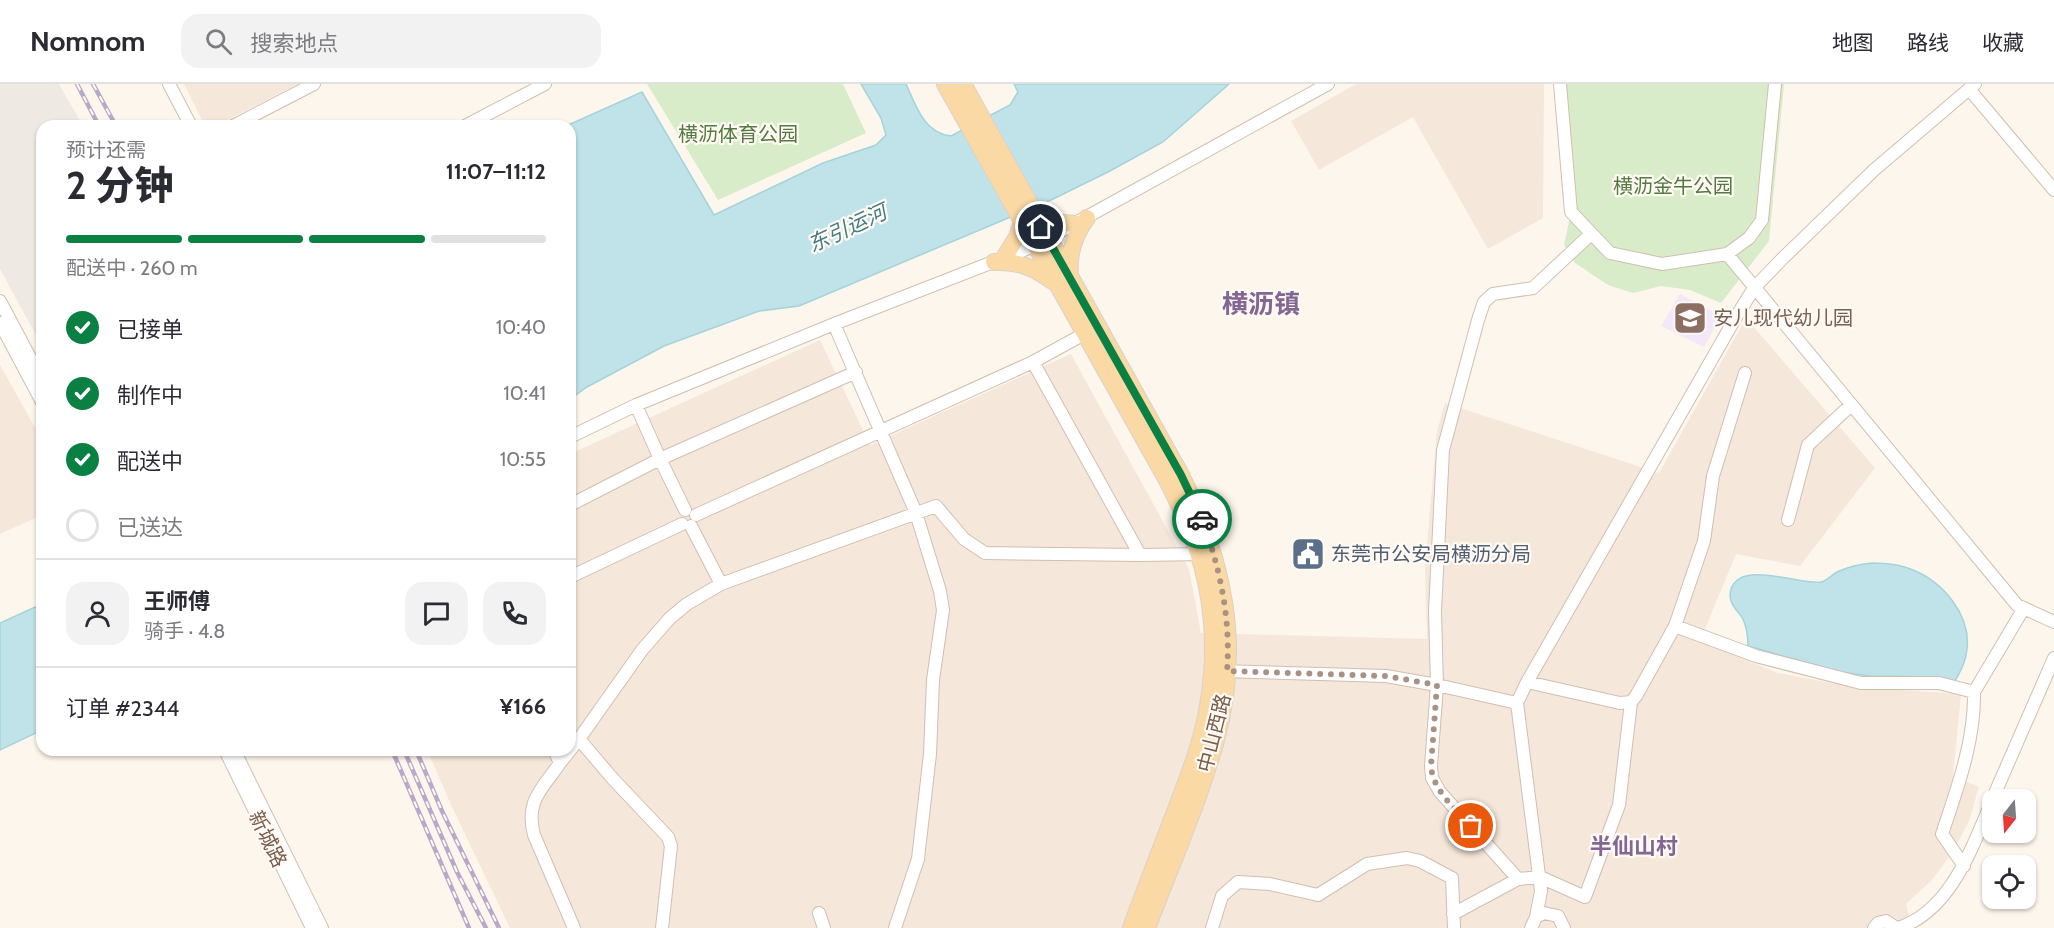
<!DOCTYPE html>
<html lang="zh">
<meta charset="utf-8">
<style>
:root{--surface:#fff;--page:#f2f2f3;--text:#2b2b33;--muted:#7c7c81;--line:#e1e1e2;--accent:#0b8043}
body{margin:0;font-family:Cabin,"Noto Sans SC",sans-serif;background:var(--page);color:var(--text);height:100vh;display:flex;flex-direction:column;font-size:22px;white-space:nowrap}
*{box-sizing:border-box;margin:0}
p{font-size:20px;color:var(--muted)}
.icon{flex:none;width:33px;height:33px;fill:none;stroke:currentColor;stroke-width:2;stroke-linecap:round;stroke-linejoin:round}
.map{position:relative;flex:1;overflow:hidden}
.side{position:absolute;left:36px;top:36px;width:540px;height:636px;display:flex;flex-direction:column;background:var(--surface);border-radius:18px;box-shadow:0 2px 4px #0004}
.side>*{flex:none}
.needle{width:39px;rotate:197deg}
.tools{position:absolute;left:1982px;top:705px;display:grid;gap:12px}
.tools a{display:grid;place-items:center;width:54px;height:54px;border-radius:12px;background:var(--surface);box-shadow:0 2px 4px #0004;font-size:30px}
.pin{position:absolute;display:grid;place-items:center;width:51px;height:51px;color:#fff;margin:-26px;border:3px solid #fff;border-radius:50%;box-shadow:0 2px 6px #0007}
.courier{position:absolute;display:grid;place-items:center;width:60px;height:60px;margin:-30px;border:4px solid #0b8043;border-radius:50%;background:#fff;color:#222;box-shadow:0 2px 8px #0007}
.overview em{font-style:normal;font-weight:800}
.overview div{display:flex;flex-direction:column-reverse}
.overview{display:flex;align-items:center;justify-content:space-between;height:102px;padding:0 30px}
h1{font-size:39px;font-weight:800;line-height:45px}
.bar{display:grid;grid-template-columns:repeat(4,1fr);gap:9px 6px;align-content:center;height:72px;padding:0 30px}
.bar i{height:8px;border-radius:4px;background:var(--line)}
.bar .current{background:var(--accent)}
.bar p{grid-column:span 4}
.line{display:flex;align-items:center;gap:15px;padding:0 30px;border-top:2px solid var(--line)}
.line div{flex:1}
.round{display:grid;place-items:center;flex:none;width:63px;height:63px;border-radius:18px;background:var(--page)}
ol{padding:0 30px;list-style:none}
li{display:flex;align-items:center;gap:18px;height:66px}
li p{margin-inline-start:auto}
li .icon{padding:6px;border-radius:50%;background:var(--accent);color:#fff;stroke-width:4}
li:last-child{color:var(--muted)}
li i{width:33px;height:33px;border:3px solid var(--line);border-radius:50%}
header{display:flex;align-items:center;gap:36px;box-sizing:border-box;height:84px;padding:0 30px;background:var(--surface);border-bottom:2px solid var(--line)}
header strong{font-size:28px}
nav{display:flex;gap:33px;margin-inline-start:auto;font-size:21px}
.search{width:420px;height:54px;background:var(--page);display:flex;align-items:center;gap:15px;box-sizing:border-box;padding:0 21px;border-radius:18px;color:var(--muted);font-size:22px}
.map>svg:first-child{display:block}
.residential{fill:#f5e8da}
.industrial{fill:#efe9e4}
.education{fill:#f3e8fa}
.green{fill:#d8ecc9}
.water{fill:#bfe3e8;stroke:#a5d3da;stroke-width:1.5}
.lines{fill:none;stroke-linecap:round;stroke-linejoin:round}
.minor-casing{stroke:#d1beb0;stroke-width:14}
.major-casing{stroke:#dad1cd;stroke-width:18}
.minor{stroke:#fff;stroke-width:12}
.major{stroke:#fbd9a5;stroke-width:16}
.rail-casing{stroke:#b9a8c9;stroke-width:4.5}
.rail{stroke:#fffaf3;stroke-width:2;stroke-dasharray:7;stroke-linecap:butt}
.done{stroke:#a89285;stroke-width:6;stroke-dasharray:0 10.8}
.route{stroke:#0b8043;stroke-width:8}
.labels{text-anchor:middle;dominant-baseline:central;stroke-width:4.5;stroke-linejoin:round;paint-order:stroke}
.park-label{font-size:20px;fill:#537a41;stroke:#fffaf3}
.education-label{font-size:20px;fill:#785e54;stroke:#fffaf3;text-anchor:start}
.service-label{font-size:20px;fill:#4e5e75;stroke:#fffaf3;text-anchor:start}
.street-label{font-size:20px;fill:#7a5c4d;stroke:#fffaf3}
.water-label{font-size:21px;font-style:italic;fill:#437c86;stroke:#fffaf3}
.quarter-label{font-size:22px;font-weight:bold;fill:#846695;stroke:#fffaf3}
.district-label{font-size:26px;font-weight:bold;fill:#846695;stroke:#fffaf3}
</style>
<header>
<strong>Nomnom</strong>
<div class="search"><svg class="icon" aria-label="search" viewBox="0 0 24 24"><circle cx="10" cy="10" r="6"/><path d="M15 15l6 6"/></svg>搜索地点</div>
<nav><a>地图</a><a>路线</a><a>收藏</a></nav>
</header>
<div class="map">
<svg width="2054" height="844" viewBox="0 0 2054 844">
<rect width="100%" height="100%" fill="#fdf6ec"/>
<path class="residential" d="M184,0h114l-82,42h-11z
M1356,0h188l-1,134 -55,31 -75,-132 -94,53 -28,-49z
M1746,234l129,150 -75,98 -64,-12 -36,87 78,32 70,13 113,8 -8,82 26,11 -10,34 -16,31 -21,28 -26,24 6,24h-1402l-58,-121 -25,-57h143v-296l250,-114 50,105 201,-91 118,215 12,64 226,6 -2,-72 12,-136 8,-28 214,70z
M0,281l42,75v75l-42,19z"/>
<path class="industrial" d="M0,0h59l24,42h-41v220l-42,-77z"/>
<path class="education" d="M1680,210l34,18 2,13 -12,22 -43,-21z"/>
<path class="green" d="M647,0h196l23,49 -148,67z
M1560,0h224l-15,157 -48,62 -31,-13 -29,-4 -28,7 -25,-8 -33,-22 -11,-18 7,-33z"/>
<path class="water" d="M861,0h45c10,22 18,49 45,52l59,-31 8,-13 -4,-8h215l-66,58 -55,30 -57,28 -252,106 -40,5 -95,35 -77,41 -17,12v-273h-4l76,-34 72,123 109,-52 53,-18 10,-10 -5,-17z
M1872,479c15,0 28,1 41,7 30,12 58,45 54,79 -1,13 -7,23 -13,34l-23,-6 -62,-1 -29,-4 -92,-26c0,-9 -1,-18 -5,-27 -5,-8 -13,-14 -13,-24 3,-39 71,-9 91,-13 5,-1 11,-7 16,-10 11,-5 23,-8 35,-9z
M42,520v126l-42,20v-127z"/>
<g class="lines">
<g class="minor-casing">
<path id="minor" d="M169,0l22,42
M1560,0l11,128 39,41 52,11 65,-10 22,-16 13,-18 13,-136
M1969,5l85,101
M233,42l81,-42
M465,42l80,-42
M1591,150l-58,54 -40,6 -9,8 -6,18 -35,130 -8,161 2,74 -6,81 1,12 8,14 78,87 22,-2 45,20 34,-92 12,-103
M1727,170l290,351 37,17
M0,217l42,79
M0,239l42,79
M834,240l82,189 24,78 3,19 -10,70 -3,74 -12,105 -23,69
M1033,278l107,193
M636,321l24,54 25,51
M570,353l66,-32 198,-81 200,-78 294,-162
M570,421l90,-46 196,-87
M696,431l337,-153 51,-28
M1788,436l20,-75 43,-40
M691,442l30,58
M570,493l112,-53
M1675,542l81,30 105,27h78l35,9
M1221,587l165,5 51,9 80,18
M1527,598l93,21 11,-1 5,-6 39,-70 29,-85 9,-65 32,-103
M579,655l63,-89 28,-32 17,-14 34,-20 215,-78 28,33 21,14 155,2 65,-1
M225,666l87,178
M234,666l88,178
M554,666l6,13c-18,26 -35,38 -26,72l40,93
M560,679l19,-24 34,40 55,58 3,9 -9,82
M1992,716l62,-142
M1964,782l-22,-32c15,-45 33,-93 32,-142l50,-84
M819,829l5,15
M1453,830l65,-35
M1536,833l5,-26 -24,-188 10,-21 209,-365 18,-29 28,-29 92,-89 101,-86
M1212,844l10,-32 16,-14 32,2 48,11 49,-31 40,-6 13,3 32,17 2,50
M1531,844l5,-11 8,-4 14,3 6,12
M1874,844l4,-5 8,-2 10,7
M1898,844c53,-17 74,-81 94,-127"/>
</g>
<g class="major-casing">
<path id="major" d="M945,0l223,398c11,22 21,44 29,67 16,47 20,101 12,150 -5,39 -20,76 -34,113 -15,39 -30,77 -44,116
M963,0l218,391c43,85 61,171 35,265 -17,62 -46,127 -69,188
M1035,131l16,7 25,2
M1004,174l13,-21 5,-15
M994,178c23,-1 40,5 58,19
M1070,192c-2,-22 4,-41 17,-58"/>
</g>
<use href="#minor" class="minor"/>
<use href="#major" class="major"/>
<g class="rail-casing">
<path id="rail" d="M77,0l22,42
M93,0l23,42
M392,666l77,178
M404,666l53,122 29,56
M416,666l26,61 57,117"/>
</g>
<use href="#rail" class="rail"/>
</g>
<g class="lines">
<path class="done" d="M1202,435c18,49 29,100 25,152l159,5 51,9 -6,81c2,25 24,42 40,60"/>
<path class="route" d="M1041,143l140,248 21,44"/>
</g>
<defs>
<g id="school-square" transform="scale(1.725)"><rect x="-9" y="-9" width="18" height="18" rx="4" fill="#8d6e63" stroke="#fffaf3"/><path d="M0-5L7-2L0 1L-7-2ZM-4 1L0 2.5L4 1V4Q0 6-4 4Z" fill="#fff"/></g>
<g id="civic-square" transform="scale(1.725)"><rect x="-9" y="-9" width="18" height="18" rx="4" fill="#5c6f8a" stroke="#fffaf3"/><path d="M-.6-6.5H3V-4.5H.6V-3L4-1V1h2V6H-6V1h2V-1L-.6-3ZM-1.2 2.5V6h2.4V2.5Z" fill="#fff"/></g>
</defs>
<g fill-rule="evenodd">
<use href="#school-square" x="1690" y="234"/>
<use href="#civic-square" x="1308" y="470"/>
</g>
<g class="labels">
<g class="park-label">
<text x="738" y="50">横沥体育公园</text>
<text x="1673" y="102">横沥金牛公园</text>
</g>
<g class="education-label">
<text x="1713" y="234">安儿现代幼儿园</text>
</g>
<g class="service-label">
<text x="1331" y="470">东莞市公安局横沥分局</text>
</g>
<g class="street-label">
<text transform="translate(1214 649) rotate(-76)">中山西路</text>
<text transform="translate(268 755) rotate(64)">新城路</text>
</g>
<g class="water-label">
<text transform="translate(847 144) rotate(-25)">东引运河</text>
</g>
<g class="quarter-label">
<text x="1634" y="762">半仙山村</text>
</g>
<g class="district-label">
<text x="1261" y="220">横沥镇</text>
</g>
</g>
</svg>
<div class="tools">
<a><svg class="needle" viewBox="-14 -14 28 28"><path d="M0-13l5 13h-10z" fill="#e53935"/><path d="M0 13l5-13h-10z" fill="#7c7c81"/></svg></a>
<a><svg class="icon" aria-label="locate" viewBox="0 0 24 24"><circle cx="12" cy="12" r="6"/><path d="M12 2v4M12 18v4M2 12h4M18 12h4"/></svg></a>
</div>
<div class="pin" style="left:1471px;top:742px;background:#ea580c"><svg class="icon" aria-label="bag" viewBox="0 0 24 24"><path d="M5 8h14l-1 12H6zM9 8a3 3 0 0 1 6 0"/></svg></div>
<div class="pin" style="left:1041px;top:143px;background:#1f2937"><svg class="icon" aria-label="home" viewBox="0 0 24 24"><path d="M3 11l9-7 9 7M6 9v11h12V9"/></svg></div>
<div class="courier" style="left:1202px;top:435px"><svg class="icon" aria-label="car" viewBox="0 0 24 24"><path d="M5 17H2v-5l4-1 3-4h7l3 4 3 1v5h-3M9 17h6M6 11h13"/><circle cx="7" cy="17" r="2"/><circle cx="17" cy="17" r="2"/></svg></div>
<section class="side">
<div class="overview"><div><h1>2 分钟</h1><p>预计还需</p></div><em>11:07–11:12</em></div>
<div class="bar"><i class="current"></i><i class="current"></i><i class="current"></i><i></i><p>配送中 · 260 m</p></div>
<ol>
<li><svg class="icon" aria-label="check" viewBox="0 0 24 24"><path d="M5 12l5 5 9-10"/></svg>已接单<p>10:40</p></li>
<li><svg class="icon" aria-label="check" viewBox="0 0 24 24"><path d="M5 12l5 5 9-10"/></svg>制作中<p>10:41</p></li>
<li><svg class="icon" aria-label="check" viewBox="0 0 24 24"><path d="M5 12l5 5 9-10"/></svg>配送中<p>10:55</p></li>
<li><i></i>已送达</li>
</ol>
<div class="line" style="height:108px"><a class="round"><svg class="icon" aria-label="person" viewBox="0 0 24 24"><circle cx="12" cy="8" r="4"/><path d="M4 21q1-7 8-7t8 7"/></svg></a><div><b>王师傅</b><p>骑手 · 4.8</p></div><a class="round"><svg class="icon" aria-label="chat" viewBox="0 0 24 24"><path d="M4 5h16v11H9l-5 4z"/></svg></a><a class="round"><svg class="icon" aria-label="phone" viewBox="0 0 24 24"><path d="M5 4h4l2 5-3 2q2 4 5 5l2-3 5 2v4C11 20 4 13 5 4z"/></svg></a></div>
<div class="line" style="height:78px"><div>订单 #2344</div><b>¥166</b></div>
</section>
</div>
